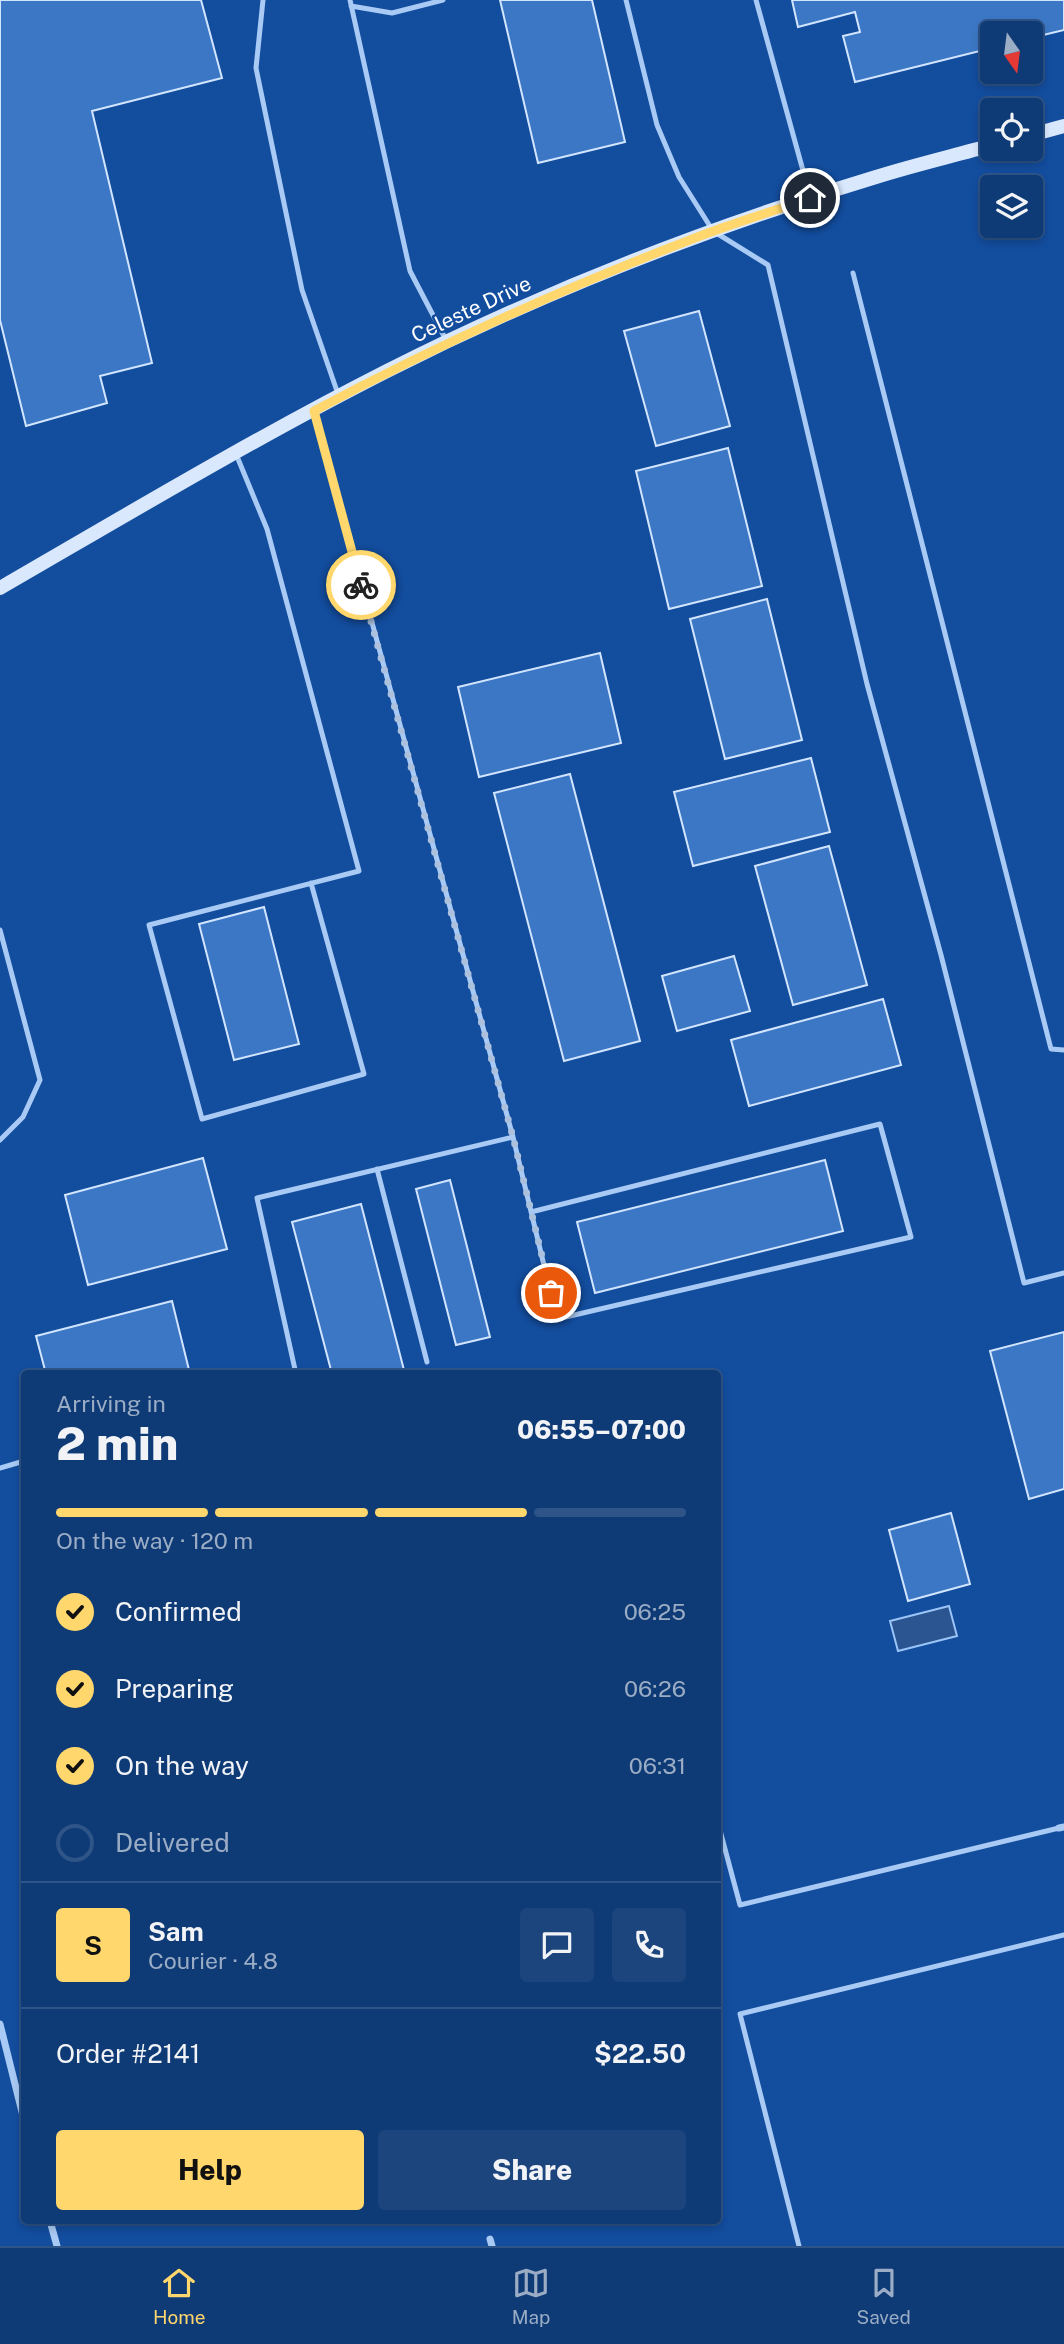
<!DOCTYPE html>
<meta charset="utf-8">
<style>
:root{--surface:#0e3a76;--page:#1c457e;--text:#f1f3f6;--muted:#9badc5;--line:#2e5488;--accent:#ffd76c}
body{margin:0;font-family:"Public Sans",sans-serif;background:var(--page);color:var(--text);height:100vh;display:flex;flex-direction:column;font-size:26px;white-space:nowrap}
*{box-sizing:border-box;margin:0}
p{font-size:23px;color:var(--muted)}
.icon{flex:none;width:38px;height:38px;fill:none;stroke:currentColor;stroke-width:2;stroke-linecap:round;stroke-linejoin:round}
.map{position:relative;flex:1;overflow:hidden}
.side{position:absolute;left:21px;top:1370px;width:700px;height:854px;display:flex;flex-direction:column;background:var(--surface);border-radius:7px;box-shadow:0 4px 10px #0003,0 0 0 2px var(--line)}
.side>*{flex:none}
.needle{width:46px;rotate:166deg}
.buttons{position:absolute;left:980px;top:21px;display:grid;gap:14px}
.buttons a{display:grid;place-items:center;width:63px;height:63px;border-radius:7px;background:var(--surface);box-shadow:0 4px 10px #0003,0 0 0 2px var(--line);font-size:35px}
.pin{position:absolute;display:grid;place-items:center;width:60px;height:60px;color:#fff;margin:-30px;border:4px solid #fff;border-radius:50%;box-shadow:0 2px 7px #0007}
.courier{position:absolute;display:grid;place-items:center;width:70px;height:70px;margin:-35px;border:5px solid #ffd76c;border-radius:50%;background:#fff;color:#222;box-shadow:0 2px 9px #0007}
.summary em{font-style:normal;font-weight:800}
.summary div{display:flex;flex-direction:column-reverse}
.summary{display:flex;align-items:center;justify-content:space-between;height:119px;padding:0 35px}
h1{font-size:46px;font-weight:800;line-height:52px}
.bar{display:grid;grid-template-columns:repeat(4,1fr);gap:10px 7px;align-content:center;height:84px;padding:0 35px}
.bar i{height:9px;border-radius:5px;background:var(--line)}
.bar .selected{background:var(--accent)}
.bar p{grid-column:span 4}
.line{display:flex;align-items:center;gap:18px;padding:0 35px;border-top:2px solid var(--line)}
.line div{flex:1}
.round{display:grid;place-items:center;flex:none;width:74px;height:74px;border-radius:7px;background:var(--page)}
ol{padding:0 35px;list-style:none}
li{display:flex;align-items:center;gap:21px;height:77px}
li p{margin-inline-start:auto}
li .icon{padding:7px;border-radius:50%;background:var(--accent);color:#111;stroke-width:4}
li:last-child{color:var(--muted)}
li i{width:38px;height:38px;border:4px solid var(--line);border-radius:50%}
.action{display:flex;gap:14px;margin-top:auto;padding:14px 35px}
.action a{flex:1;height:80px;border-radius:7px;background:var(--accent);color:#111;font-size:28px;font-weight:800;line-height:80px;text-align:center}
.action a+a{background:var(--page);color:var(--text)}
.tab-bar{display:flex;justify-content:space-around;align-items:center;height:98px;border-top:2px solid var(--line);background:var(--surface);font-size:19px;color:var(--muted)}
.tab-bar a{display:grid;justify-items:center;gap:4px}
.tab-bar .selected{color:var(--accent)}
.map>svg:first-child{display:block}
.water{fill:#2a5591;stroke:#9bc4f7;stroke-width:2}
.building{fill:#3c77c5;stroke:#d2e5fe;stroke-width:2}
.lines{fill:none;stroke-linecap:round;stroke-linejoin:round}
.lane{stroke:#a9caf4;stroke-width:5}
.street{stroke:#a9caf4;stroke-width:7}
.secondary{stroke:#d9e8fd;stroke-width:14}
.done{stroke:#acc1dd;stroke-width:7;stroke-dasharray:0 12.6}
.route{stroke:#ffd76c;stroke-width:9}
.labels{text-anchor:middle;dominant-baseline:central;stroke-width:5;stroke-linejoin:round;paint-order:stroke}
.street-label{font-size:21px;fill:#fff;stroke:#134d9e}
</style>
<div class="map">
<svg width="1064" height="2246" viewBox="0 0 1064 2246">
<rect width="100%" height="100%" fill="#134d9e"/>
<path class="water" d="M949,1606l8,30 -59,15 -8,-30z"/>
<path class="building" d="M0,0h201l21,78 -130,33 60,252 -52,13 7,27 -81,23 -26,-106z
M500,0h92l33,142 -87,21z
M792,0h272v30l-33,8v-5h-39v15l-137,34 -12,-46 17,-4 -5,-20 -57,15z
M699,311l31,115 -74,20 -32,-115z
M728,448l34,138 -93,23 -33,-138z
M767,599l35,141 -77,19 -35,-140z
M600,653l21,90 -142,34 -21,-90z
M811,758l19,74 -137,34 -19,-74z
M570,774l70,267 -76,20 -70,-268z
M829,846l38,139 -74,20 -38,-139z
M264,907l35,137 -65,16 -35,-136z
M734,956l16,55 -73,20 -15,-55z
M883,999l18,66 -152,41 -18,-66z
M203,1158l24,91 -139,36 -23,-90z
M825,1160l18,71 -248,62 -18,-71z
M450,1180l40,157 -34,8 -40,-156z
M361,1204l44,170h-73l-40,-152z
M172,1301l18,73h-144l-10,-38z
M1064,1332v157l-35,10 -39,-148z
M951,1513l19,71 -62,17 -19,-71z"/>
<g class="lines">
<path class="lane" d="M263,0l-7,68 46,222 36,104
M350,0l60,271 37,71
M626,0l31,125 22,52 34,54 55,34 99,419 74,271 83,328 40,-10
M756,0l54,196
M351,6l41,7 51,-13
M853,273l198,776 13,1
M314,411l199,726 44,182 354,-82 -31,-113 -349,88
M236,454l31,75 92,342 -210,54 53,194 162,-45 -53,-191
M0,930l40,150 -17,37 -23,23
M377,1169l50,193
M296,1374l-39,-176 256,-61
M0,1468l24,-7
M718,1823l22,82 319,-77
M799,2246l-59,-232 324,-79"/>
<path class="street" d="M1059,1828l5,-1
M0,2024l24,96
M50,2221l7,25
M490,2239l2,7"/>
<path class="secondary" d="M1031,135l33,-9
M0,588c128,-74 255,-150 387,-217 156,-79 322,-144 489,-194 38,-12 77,-21 116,-32"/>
</g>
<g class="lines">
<path class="done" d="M361,585l152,552 38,156"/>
<path class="route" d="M361,585l-47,-174c123,-66 250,-123 381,-173 38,-15 77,-26 115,-40"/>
</g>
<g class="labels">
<g class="street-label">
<text transform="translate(471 309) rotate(-25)">Celeste Drive</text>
</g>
</g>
</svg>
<div class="buttons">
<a><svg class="needle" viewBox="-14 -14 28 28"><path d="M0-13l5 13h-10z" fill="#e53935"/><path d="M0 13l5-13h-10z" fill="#9badc5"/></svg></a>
<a><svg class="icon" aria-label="locate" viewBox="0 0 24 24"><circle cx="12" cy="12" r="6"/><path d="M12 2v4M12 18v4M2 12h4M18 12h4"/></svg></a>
<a><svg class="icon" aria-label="layers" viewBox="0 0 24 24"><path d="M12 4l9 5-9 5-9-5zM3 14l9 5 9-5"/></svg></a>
</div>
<div class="pin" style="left:551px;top:1293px;background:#ea580c"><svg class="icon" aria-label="bag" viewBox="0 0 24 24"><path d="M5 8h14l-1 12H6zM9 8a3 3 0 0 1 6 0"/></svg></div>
<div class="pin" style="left:810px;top:198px;background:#1f2937"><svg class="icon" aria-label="home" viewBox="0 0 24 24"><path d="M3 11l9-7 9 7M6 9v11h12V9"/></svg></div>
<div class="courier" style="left:361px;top:585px"><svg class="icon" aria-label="bike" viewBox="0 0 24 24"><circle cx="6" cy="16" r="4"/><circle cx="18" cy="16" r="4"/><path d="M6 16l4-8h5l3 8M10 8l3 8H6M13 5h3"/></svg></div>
<section class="side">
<div class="summary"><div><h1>2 min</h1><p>Arriving in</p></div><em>06:55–07:00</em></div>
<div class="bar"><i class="selected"></i><i class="selected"></i><i class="selected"></i><i></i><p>On the way · 120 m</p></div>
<ol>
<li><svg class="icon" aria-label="check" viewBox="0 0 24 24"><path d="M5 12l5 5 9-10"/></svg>Confirmed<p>06:25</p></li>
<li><svg class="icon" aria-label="check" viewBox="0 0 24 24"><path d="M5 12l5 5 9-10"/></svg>Preparing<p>06:26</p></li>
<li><svg class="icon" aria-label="check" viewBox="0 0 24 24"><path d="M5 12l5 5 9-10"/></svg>On the way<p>06:31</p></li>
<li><i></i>Delivered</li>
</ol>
<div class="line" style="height:126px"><b class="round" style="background:var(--accent);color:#111">S</b><div><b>Sam</b><p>Courier · 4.8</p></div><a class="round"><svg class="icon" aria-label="chat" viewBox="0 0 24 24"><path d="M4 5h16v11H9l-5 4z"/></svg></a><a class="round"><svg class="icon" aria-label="phone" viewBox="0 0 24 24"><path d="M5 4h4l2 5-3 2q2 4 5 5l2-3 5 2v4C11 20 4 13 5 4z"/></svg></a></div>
<div class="line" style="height:91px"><div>Order #2141</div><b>$22.50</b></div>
<div class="action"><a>Help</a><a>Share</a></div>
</section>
</div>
<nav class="tab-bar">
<a class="selected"><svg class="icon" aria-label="home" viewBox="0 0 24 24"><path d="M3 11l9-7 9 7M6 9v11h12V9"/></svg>Home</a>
<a><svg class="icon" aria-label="map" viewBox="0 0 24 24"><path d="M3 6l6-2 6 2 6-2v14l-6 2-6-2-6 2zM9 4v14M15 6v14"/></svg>Map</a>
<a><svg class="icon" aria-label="saved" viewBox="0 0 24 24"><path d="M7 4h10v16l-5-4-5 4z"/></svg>Saved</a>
</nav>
